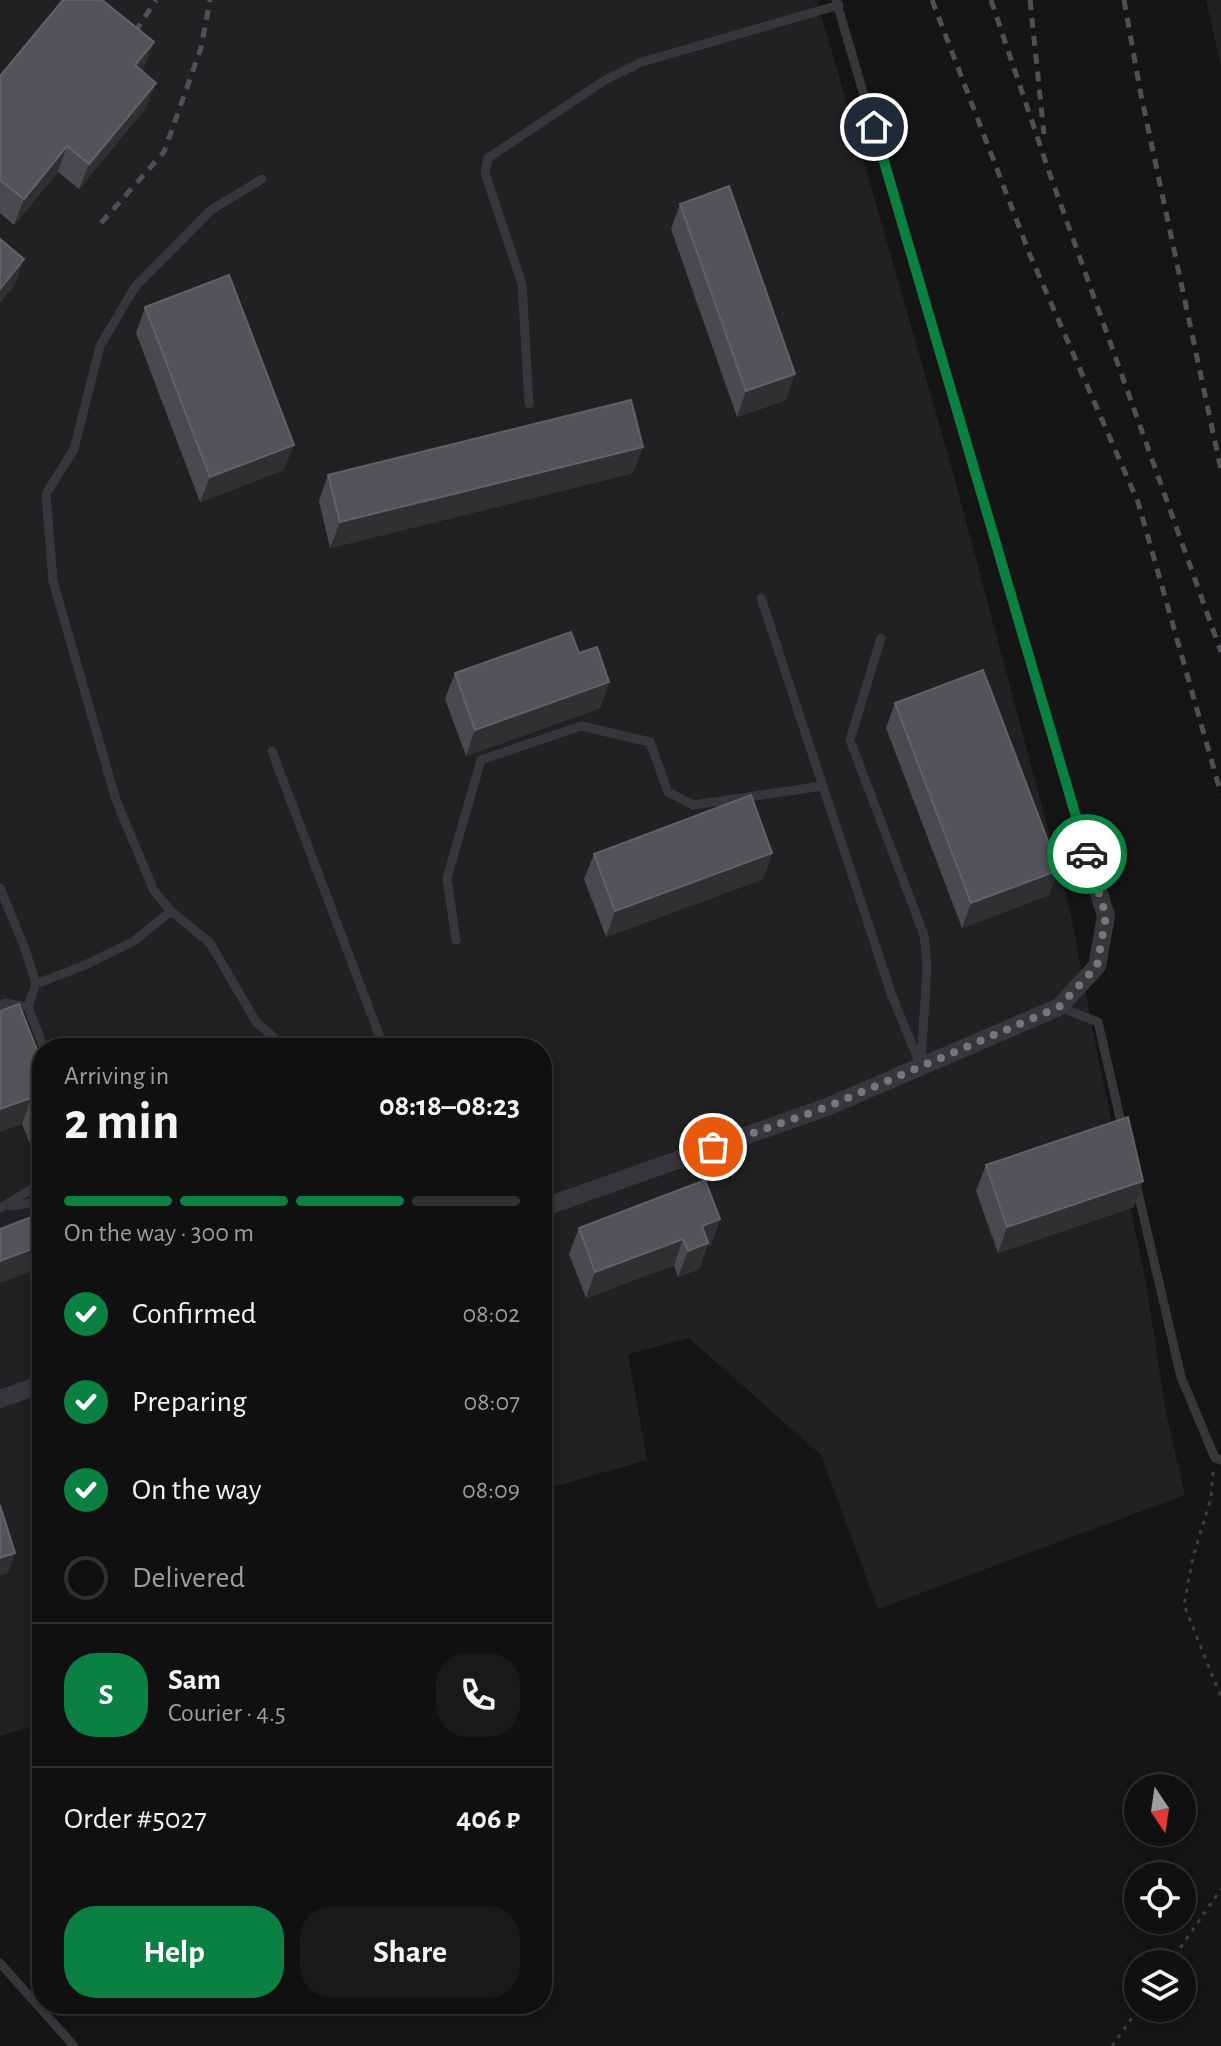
<!DOCTYPE html>
<meta charset="utf-8">
<style>
:root{--surface:#101010;--page:#191919;--text:#f1f3f6;--muted:#9c9d9f;--line:#303030;--accent:#0b8043}
body{margin:0;font-family:"Alegreya Sans",sans-serif;background:var(--page);color:var(--text);height:100vh;display:flex;flex-direction:column;font-size:30px;white-space:nowrap}
*{box-sizing:border-box;margin:0}
p{font-size:26px;color:var(--muted)}
.icon{flex:none;width:44px;height:44px;fill:none;stroke:currentColor;stroke-width:2;stroke-linecap:round;stroke-linejoin:round}
.map{position:relative;flex:1;overflow:hidden}
.side{position:absolute;left:32px;top:1038px;width:520px;height:976px;display:flex;flex-direction:column;background:var(--surface);border-radius:32px;box-shadow:0 4px 12px #0003,0 0 0 2px var(--line)}
.side>*{flex:none}
.needle{width:52px;rotate:167deg}
.fabs{position:absolute;left:1124px;top:1774px;display:grid;gap:16px}
.fabs a{display:grid;place-items:center;width:72px;height:72px;border-radius:50%;background:var(--surface);box-shadow:0 4px 12px #0003,0 0 0 2px var(--line);font-size:40px}
.pin{position:absolute;display:grid;place-items:center;width:68px;height:68px;color:#fff;margin:-34px;border:4px solid #fff;border-radius:50%;box-shadow:0 2px 8px #0007}
.courier{position:absolute;display:grid;place-items:center;width:80px;height:80px;margin:-40px;border:6px solid #0b8043;border-radius:50%;background:#fff;color:#222;box-shadow:0 2px 10px #0007}
.overview em{font-style:normal;font-weight:600}
.overview div{display:flex;flex-direction:column-reverse}
.overview{display:flex;align-items:center;justify-content:space-between;height:136px;padding:0 32px}
h1{font-size:52px;font-weight:600;line-height:60px}
.bar{display:grid;grid-template-columns:repeat(4,1fr);gap:12px 8px;align-content:center;height:96px;padding:0 32px}
.bar i{height:10px;border-radius:6px;background:var(--line)}
.bar .active{background:var(--accent)}
.bar p{grid-column:span 4}
.line{display:flex;align-items:center;gap:20px;padding:0 32px;border-top:2px solid var(--line)}
.line div{flex:1}
.round{display:grid;place-items:center;flex:none;width:84px;height:84px;border-radius:32px;background:var(--page)}
ol{padding:0 32px;list-style:none}
li{display:flex;align-items:center;gap:24px;height:88px}
li p{margin-inline-start:auto}
li .icon{padding:8px;border-radius:50%;background:var(--accent);color:#fff;stroke-width:4}
li:last-child{color:var(--muted)}
li i{width:44px;height:44px;border:4px solid var(--line);border-radius:50%}
.action{display:flex;gap:16px;margin-top:auto;padding:16px 32px}
.action a{flex:1;height:92px;border-radius:32px;background:var(--accent);color:#fff;font-size:32px;font-weight:600;line-height:92px;text-align:center}
.action a+a{background:var(--page);color:var(--text)}
.map>svg:first-child{display:block}
.built{fill:#212123}
.lines{fill:none;stroke-linecap:round;stroke-linejoin:round}
.path{stroke:#3c3d42;stroke-width:3;stroke-dasharray:4 6;stroke-linecap:butt}
.service{stroke:#36363b;stroke-width:9}
.minor{stroke:#36363b;stroke-width:18}
.rail{stroke:#4f5055;stroke-width:5;stroke-dasharray:10 8;stroke-linecap:butt}
.wall{fill:#49494e}
.shaded-wall{fill:#303033}
.building{fill:#535459;stroke:#616167;stroke-width:2}
.done{stroke:#75767d;stroke-width:8;stroke-dasharray:0 14.4}
.route{stroke:#0b8043;stroke-width:10}
</style>
<div class="map">
<svg width="1221" height="2046" viewBox="0 0 1221 2046">
<rect width="100%" height="100%" fill="#151516"/>
<path class="built" d="M0,0h817l131,454 123,461 27,142 47,220 21,136 19,82 -307,114 -57,-154 -132,-117 -61,16 19,106 -105,30v-442h-500v675l-42,13z
M1206,0h15v66z"/>
<g class="lines">
<path class="path" d="M1213,1472l-2,26 -18,59 -9,48 37,92
M1169,1964l52,-75
M1112,2046l27,-38"/>
<path class="service" d="M836,0l242,825
M262,179l-51,31 -76,77 -35,59 -26,103 -28,45 7,87 63,219 38,91 17,20 39,32 46,79 30,26
M529,404l-7,-120 -37,-111 3,-15 117,-78 37,-18 197,-57
M761,598l131,398 29,70
M881,638l-31,102 74,195 3,32 -6,96
M272,751l112,297
M0,888l25,61 11,35
M456,940l-9,-62 34,-118 100,-34 69,16 18,50 25,13 130,-19
M0,1005l5,-2 23,4
M1059,1007l39,15 25,109
M44,1048l-16,-41 8,-23 49,-19 49,-24 37,-30
M1136,1184l45,193 34,81 6,2
M10,1206l32,-5
M0,1208l42,-25
M0,1963l74,83"/>
<path class="minor" d="M542,1208l285,-101 232,-100 38,-41 9,-50 -28,-91
M0,1399l42,-15"/>
<path class="rail" d="M932,0l98,255 108,247 83,292
M991,0l56,166 174,486
M1030,0l14,134
M1124,0l17,95 80,375
M125,47l31,-47
M101,223l63,-71 37,-104 9,-48"/>
</g>
<path class="wall" d="M144,68l-2,3 4,37 -67,81 -21,-17 -44,53 -14,-12v-137z
M680,204l106,196 -49,17 -66,-188z
M145,307l139,163 -84,32 -64,-169z
M633,473l-303,75 -11,-47 9,-26z
M579,653l30,29 -9,26 -134,48 -21,-57 10,-26z
M895,703l154,192 -87,33 -76,-200z
M772,853l-9,26 -157,58 -22,-58 10,-25z
M42,1063v82l-10,4 -10,-25z
M986,1165l157,16 -9,26 -136,46 -22,-62z
M720,1219l-9,26 -4,1 -8,23 -21,8 -4,-12 -88,33 -17,-44 10,-26z
M42,1439v22l-4,-12z"/>
<path class="shaded-wall" d="M154,42l-10,26 -19,23 10,-26z
M156,83l-10,25 -67,81 10,-25z
M67,146l-9,26 -44,53 10,-26z
M24,259l-9,26 -15,18v-14z
M795,374l-9,26 -49,17 9,-26z
M294,445l-10,25 -84,32 10,-25z
M643,447l-10,26 -303,75 10,-26z
M609,682l-9,26 -134,48 9,-26z
M772,853l-9,26 -157,58 9,-26z
M1059,870l-10,25 -87,33 9,-25z
M31,1098l-9,26 -22,8v-23z
M41,1123h1v22l-10,4z
M1143,1181l-9,26 -136,46 9,-26z
M720,1219l-9,26 -4,1 -8,23 -21,8 10,-26 14,-25z
M683,1239l-9,26 -88,33 9,-26z
M42,1245v22l-42,16v-22z
M15,1553l-7,20 -8,2v-17z"/>
<path class="building" d="M63,0h39l52,42 -19,23 21,18 -67,81 -22,-18 -43,53 -24,-19v-104z
M729,186l66,188 -49,17 -66,-187z
M0,239l24,20 -24,30z
M229,275l65,170 -84,32 -65,-170z
M631,400l12,47 -303,75 -12,-47z
M571,632l8,21 18,-6 12,35 -134,48 -20,-57z
M983,670l76,200 -88,33 -76,-200z
M751,795l21,58 -157,58 -21,-57z
M19,1004l23,59v60h-1l-10,-25 -31,11v-98z
M1128,1117l15,64 -136,46 -21,-62z
M705,1180l15,39 -18,7 6,17 -20,8 -5,-12 -88,33 -16,-44z
M42,1213v32l-42,16v-32z
M0,1505l15,48 -15,5z"/>
<g class="lines">
<path class="done" d="M713,1147l114,-40 232,-100 38,-41 9,-50 -19,-62"/>
<path class="route" d="M874,127l213,727"/>
</g>
</svg>
<div class="fabs">
<a><svg class="needle" viewBox="-14 -14 28 28"><path d="M0-13l5 13h-10z" fill="#e53935"/><path d="M0 13l5-13h-10z" fill="#9c9d9f"/></svg></a>
<a><svg class="icon" aria-label="locate" viewBox="0 0 24 24"><circle cx="12" cy="12" r="6"/><path d="M12 2v4M12 18v4M2 12h4M18 12h4"/></svg></a>
<a><svg class="icon" aria-label="layers" viewBox="0 0 24 24"><path d="M12 4l9 5-9 5-9-5zM3 14l9 5 9-5"/></svg></a>
</div>
<div class="pin" style="left:713px;top:1147px;background:#ea580c"><svg class="icon" aria-label="bag" viewBox="0 0 24 24"><path d="M5 8h14l-1 12H6zM9 8a3 3 0 0 1 6 0"/></svg></div>
<div class="pin" style="left:874px;top:127px;background:#1f2937"><svg class="icon" aria-label="home" viewBox="0 0 24 24"><path d="M3 11l9-7 9 7M6 9v11h12V9"/></svg></div>
<div class="courier" style="left:1087px;top:854px"><svg class="icon" aria-label="car" viewBox="0 0 24 24"><path d="M5 17H2v-5l4-1 3-4h7l3 4 3 1v5h-3M9 17h6M6 11h13"/><circle cx="7" cy="17" r="2"/><circle cx="17" cy="17" r="2"/></svg></div>
<section class="side">
<div class="overview"><div><h1>2 min</h1><p>Arriving in</p></div><em>08:18–08:23</em></div>
<div class="bar"><i class="active"></i><i class="active"></i><i class="active"></i><i></i><p>On the way · 300 m</p></div>
<ol>
<li><svg class="icon" aria-label="check" viewBox="0 0 24 24"><path d="M5 12l5 5 9-10"/></svg>Confirmed<p>08:02</p></li>
<li><svg class="icon" aria-label="check" viewBox="0 0 24 24"><path d="M5 12l5 5 9-10"/></svg>Preparing<p>08:07</p></li>
<li><svg class="icon" aria-label="check" viewBox="0 0 24 24"><path d="M5 12l5 5 9-10"/></svg>On the way<p>08:09</p></li>
<li><i></i>Delivered</li>
</ol>
<div class="line" style="height:144px"><b class="round" style="background:var(--accent);color:#fff">S</b><div><b>Sam</b><p>Courier · 4.5</p></div><a class="round"><svg class="icon" aria-label="phone" viewBox="0 0 24 24"><path d="M5 4h4l2 5-3 2q2 4 5 5l2-3 5 2v4C11 20 4 13 5 4z"/></svg></a></div>
<div class="line" style="height:104px"><div>Order #5027</div><b>406 ₽</b></div>
<div class="action"><a>Help</a><a>Share</a></div>
</section>
</div>
